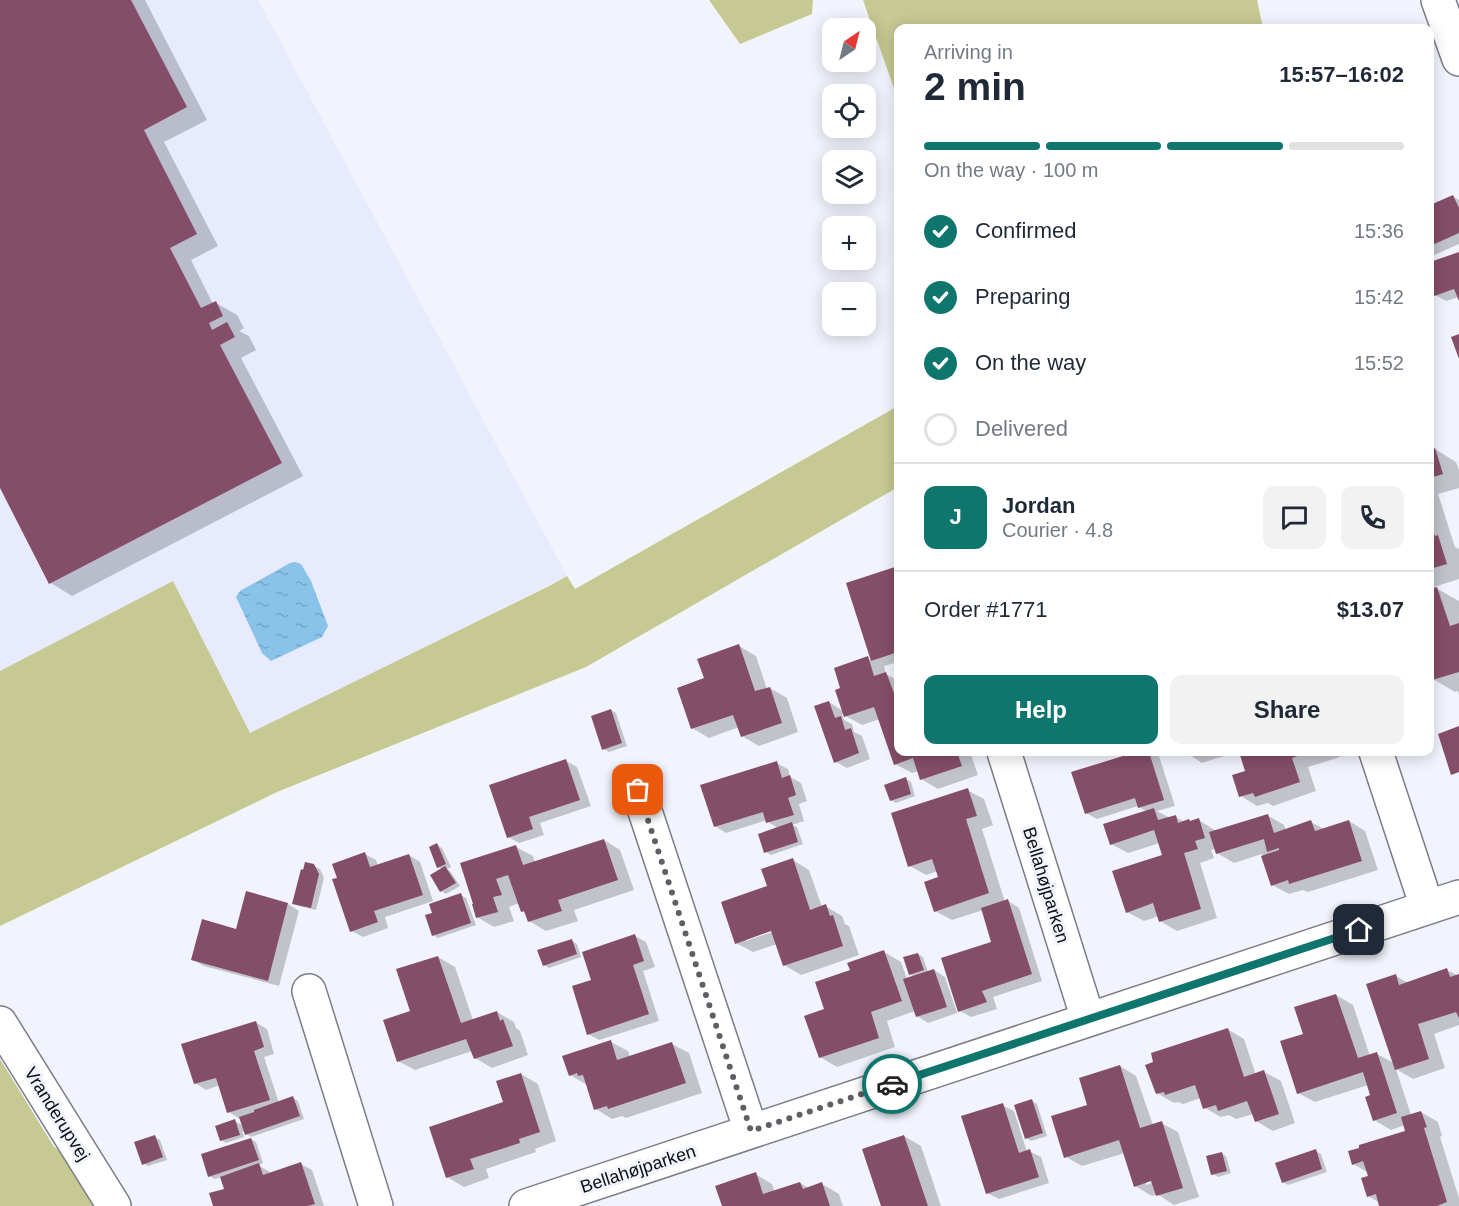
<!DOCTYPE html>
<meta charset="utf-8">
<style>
:root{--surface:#fff;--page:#f2f2f3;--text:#1f2937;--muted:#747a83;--line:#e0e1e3;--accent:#0f766e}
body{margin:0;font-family:Arial,sans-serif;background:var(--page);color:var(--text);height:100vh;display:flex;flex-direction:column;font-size:22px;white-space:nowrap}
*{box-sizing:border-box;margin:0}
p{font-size:20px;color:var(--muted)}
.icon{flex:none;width:33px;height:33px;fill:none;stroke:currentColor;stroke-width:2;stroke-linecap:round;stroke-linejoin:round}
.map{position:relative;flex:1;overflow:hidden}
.details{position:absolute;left:894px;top:24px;width:540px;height:732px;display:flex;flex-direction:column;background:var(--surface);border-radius:12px;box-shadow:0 3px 15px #0003}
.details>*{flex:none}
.needle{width:39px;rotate:35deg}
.tools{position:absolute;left:822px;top:18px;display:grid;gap:12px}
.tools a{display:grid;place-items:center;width:54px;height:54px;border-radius:12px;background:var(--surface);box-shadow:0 3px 15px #0003;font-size:30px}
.pin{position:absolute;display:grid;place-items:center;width:51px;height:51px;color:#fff;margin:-26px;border-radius:12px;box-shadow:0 3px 9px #0006}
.courier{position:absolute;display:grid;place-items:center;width:60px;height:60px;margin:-30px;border:4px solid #0f766e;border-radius:50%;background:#fff;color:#222;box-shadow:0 2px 8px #0007}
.headline em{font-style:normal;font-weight:700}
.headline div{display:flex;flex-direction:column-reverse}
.headline{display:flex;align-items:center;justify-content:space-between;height:102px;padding:0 30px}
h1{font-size:39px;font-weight:700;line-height:45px}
.bar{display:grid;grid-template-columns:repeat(4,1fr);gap:9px 6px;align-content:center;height:72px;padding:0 30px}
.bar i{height:8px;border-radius:4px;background:var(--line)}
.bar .active{background:var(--accent)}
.bar p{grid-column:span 4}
.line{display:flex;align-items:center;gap:15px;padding:0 30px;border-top:2px solid var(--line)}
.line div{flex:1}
.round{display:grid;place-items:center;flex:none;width:63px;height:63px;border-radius:12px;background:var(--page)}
ol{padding:0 30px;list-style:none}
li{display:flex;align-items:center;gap:18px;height:66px}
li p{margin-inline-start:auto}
li .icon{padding:6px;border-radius:50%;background:var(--accent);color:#fff;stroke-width:4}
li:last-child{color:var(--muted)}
li i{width:33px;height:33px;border:3px solid var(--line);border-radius:50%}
.button{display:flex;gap:12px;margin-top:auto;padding:12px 30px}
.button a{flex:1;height:69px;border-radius:12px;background:var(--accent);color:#fff;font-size:24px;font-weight:700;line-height:69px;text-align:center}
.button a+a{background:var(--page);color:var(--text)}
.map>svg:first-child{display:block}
.built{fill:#e8ebfe}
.green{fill:#c6c992}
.water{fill:url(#water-ripples)}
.shadow{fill:#0003;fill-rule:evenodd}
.building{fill:#854e68}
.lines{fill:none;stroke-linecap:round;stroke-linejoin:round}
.street-casing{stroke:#7b7c87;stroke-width:36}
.street{stroke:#fff;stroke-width:33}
.done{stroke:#5e5e64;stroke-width:6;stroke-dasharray:0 10.8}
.route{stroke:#0f766e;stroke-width:8}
.labels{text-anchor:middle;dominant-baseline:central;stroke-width:6;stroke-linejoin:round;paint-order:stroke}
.street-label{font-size:18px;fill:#0e0e12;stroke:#f2f4fd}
</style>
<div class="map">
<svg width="1459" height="1206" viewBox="0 0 1459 1206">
<defs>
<pattern id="water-ripples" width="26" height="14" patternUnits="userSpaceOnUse" patternTransform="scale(1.5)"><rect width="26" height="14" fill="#89c3ea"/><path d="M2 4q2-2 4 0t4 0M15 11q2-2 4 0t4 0" fill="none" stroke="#75a6c8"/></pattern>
</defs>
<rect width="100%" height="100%" fill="#f2f4fd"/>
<path class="built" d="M0,0h258l309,576 -567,283z"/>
<path class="green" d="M709,0h104l-1,14 -72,30z
M863,0h394l6,28h-365v72z
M898,406v81l-312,180 -309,125 -277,134v-255l173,-90 77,152 301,-148 16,-9 8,13z
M0,1059l54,88 13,8 32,51h-99z"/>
<path class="water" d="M295,562l6,2 10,17 17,45 -6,11 -51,24 -9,-8 -26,-56 4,-6 50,-28z"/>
<path class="shadow" d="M0,0h145l62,120 -43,22 54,104 -27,14 22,44 3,-1 21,12 7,13 -5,3 10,5 7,14 -15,8 62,118 -231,120 -21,-13 -51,-97z
M1452,196l7,4v44l-29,13v-50z
M1459,254v44v-1l-13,4 -11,-6 -5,-16v-15z
M1435,449l21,13 3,8v18l-21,6 17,53 4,2v30l-25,8 25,14v94l-1,-4 -3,1 -22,-13 -3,-12v-216z
M897,568l1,94 -14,4 2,8 12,7v71h72l8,23 -40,14 -17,-10 -2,-8 -7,2 -17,-9 -15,-45 -18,6 -20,-11 2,6 8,4 2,8 8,4 8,23 -23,9 -11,-6 -7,-60 14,9 -1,-22 25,-31 6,3 -25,-77z
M739,646l17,10 11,33 3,-1 17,10 11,34 -39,14 -17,-10 -3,-9 -30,11 -17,-10 14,-49z
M611,710l5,3 11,33 -18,6 -5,-3z
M1141,752h10l8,4 16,50 -18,5 13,7 5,-1 10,5h7l7,-2 17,11 51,-16 17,10 2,6 25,-9 13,7 25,-8 16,10 13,39 -70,22 -5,-2 -14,4 -17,-9 -10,-31 -28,9 -17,-10 -1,-4 -5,1 3,8 -14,5 17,55 -40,13 -17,-10 -1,-5 -15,5 -17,-9 37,-56 -4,-13 -32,10 -17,-9 36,-32 -9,-6 -41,13 -11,-6 -13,-40z
M1185,752h51l-34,11z
M1241,752h98l1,5 -32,10 8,24 -43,15 -5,-3 -11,3 -16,-10 6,-24z
M566,761l11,6 14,39 -51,17 4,12 -25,8 -11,-6z
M776,763l12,6 2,8 11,6 6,18 -8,3 5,17 -12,4 5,2 6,17 -32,11 -5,-3 12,-24 -10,-6 -1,-2 -41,13 -11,-7z
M906,779l5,3 4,14 -19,7 -5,-3z
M967,790l17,9 9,26 -11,4 23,73 3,-1 11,7 23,73 -49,16 4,12 -26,8 -11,-6 33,-68 -10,-33 -31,10 -17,-9 5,-33 -2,-7 -12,4 -16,-9z
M604,840l16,10 14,40 -60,20 4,11 -32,10 -17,-10 -2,-7 -5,-3 -3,-8 -10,4 5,14 -20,6 -17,-10 -3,-12 42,-58 17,9 2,7z
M437,845l5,3 9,19 -4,2 3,2 10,15 -14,8 -5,-3 1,-22 -4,-2z
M365,854l11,6 2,6 31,-11 11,7 13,39 -48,16 3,11 -25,9 -11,-6z
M793,860l16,10 13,37 3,-1 17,10 3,8 4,2 10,29 -58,20 -17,-10 -7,-21 -24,8 -17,-9 33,-56zM777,927l1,3 -32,11v-3z
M314,866l6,3 4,9 -8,32 -17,-4 -5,-3 10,-31z
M247,893l41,11 11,7 -20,75 -75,-20 -11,-6 44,-29z
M461,895l5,3 10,27 -38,13 -5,-3 1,-21z
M635,936l11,6 9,25 -12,4 16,50 -60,19 -11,-6 5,-53z
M572,941l5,3 4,13 -32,11 -5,-3z
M884,952l17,10 6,17 7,-2 -4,-3 8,-20 5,3 5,15 6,-2 11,7 12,36 -29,10 -11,-7 -2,-5 -28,10 8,26 -58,20 -17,-10 6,-47 26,-39z
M438,957l17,10 18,53 24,-8 17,10 2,6 4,3 8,24 -36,13 -17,-10 -3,-7 -57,19 -17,-9 14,-49z
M1447,970l12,6v49l-25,9 11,34 -32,11 -17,-10 15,46 10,-3 17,10 4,14 -2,1 19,61v8h-78l-1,-3 -12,-7 1,-23 -16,-9 54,-32 -2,-7 -14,5 -17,-10 -2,-24 -4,-11 -53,17 -17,-9 7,-58 31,-40 17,10 17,51 7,-2 17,9 2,-87 12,7z
M255,1022l12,7 7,25 -10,3 15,46 14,-5 5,3 6,18 -53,18 -9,-6 2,6 -18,6 -5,-3 14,-19 8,5 -3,-7 -11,-7 -9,-27 -14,5 -11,-7z
M1227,1029l17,10 12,36 8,-3 17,9 14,42 -22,8 -17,-10 -3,-7 -17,5 -7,-4 -8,2 -16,-9 -4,-10 -18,6 -5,-2 -4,1 -17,-10z
M611,1042l17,9 2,6 42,-13 17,9 13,40 -76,25 -4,-2 -10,3 -16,-10 -9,-24 -17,-10z
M1120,1066l16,10 17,49 8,-2 17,9 21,65 -25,8 -17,-11 -5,2 -17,-10 -10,-33 -43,13 -16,-9 23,-51zM1159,1180l-13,5v-4z
M521,1074l17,10 18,57 -21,8 1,3 -50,17 3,9 -25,9 -17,-10 58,-74z
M1032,1101l5,3 10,32 -16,5 -5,-3z
M1002,1105l12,6 13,41 2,-1 12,6 8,26 -50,16 -12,-6z
M904,1136l17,10 20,60h-58z
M155,1137l5,3 7,20 -19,6 -5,-3z
M251,1139l5,3 7,21 -5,2 12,7 1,2 30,-10 11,6 12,36h-109l11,-16 -5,-13 -6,2 -6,-3z
M1316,1151l5,3 6,18 -39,13 -5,-3z
M1221,1153l5,3 5,17 -13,4 -5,-3z
M755,1174l17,10 3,8 25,-9 9,5 13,-4 17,10 4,12h-119z"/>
<path class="building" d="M0,0h131l56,107 -43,23 53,104 -27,14 31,60 15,-7 7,15 -14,7 3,7 15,-8 8,15 -15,8 62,118 -233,121 -49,-96z
M1453,195l6,13v25l-29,13v-41z
M1459,252v49l-5,-12 -20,7 -4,-13v-21z
M1459,334v25l-8,-22z
M1435,448l8,26 -13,4v-28z
M1430,522l5,14 3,-1 9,29 -17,5z
M898,566v86l-27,9 -25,-78z
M1437,587l13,39 9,-3v49l-27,8 -2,-8v-83z
M739,644l16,47 15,-4 12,36 -41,14 -8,-22 -42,14 -14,-41 27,-10 -7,-19z
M868,656l6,20 12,-4 8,21 4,-2v61h59l5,14 -42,14 -7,-22 -19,7 -20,-58 -30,10 -9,-27 5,-2 -6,-20z
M829,701l6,17 6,-2 4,14 6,-2 8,25 -25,10 -20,-57z
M611,709l11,34 -20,7 -11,-34z
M1459,726v46l-8,3 -13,-41z
M1136,752h13l15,48 -26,8 -3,-10 -50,16 -14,-42z
M1239,752h71l-18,6 8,24 -45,15 -2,-4 -14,4 -7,-22 13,-4z
M566,759l14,41 -51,17 4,12 -26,9 -18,-53z
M777,761l5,17 8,-3 6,20 -8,3 6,17 -28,8 -3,-11 -49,15 -14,-42z
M906,777l5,17 -21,7 -6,-16z
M968,788l9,28 -11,3 23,74 -55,19 -10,-30 14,-5 -6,-18 -24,8 -17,-54z
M1154,808l4,12 18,-5 2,8 11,-4 1,2 9,-3 6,20 -10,3 3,8 -14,4 17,56 -42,13 -6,-19 -27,10 -14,-42 50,-16 -8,-25 -44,15 -7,-21z
M1268,814l6,19 37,-13 4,11 34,-11 13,41 -73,23 -1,-4 -17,6 -10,-30 18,-6v-2l-12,4 -3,-13 -48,15 -7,-22z
M792,822l6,20 -34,11 -6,-19z
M604,839l14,41 -60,20 4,11 -34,11 -4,-11 -3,1 -13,-37 -12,4 6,16 -9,2 5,15 -22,6 -4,-14h1l-13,-41 56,-18 7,20z
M437,843l9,21 -9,4 -8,-21z
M365,852l5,15 39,-13 14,41 -49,16 4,11 -28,10 -18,-53 5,-1 -5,-14z
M793,858l17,52 16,-6 4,12 3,-1 10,31 -60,20 -12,-35 -36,13 -14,-42 46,-16 -6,-17z
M305,862l9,2 5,10 -8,34 -19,-4 9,-35 2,1z
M445,866l11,17 -16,9 -10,-17z
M246,891l42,12 -20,78 -77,-21 11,-41 34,10z
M461,893l10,30 -39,13 -7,-21 7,-2 -3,-9z
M1008,899l24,75 -50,17 5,11 -29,10 -17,-54 50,-16 -10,-34z
M635,934l9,27 -11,4 16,49 -62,21 -15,-49 19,-6 -9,-28z
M572,939l5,15 -34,12 -6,-16z
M884,950l18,51 -31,11 8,26 -60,20 -15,-42 20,-7 -9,-27 35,-12 -3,-7z
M918,953l6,17 -15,5 -6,-18z
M438,956l23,67 36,-12 3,10 3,-2 10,27 -39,13 -8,-20 -69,23 -14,-42 27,-9 -14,-42z
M1447,968l3,9 9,-3v44l-3,-6 -38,12 11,35 -34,11 -29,-86 30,-10 3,11z
M934,969l13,38 -31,10 -13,-38z
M1336,994l22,64 19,-6 20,61 -24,8 -8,-24 5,-2 -7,-23 -66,22 -17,-53 23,-7 -9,-27z
M256,1021l8,26 -10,4 16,49 -43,13 -11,-35 -22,6 -13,-40z
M1228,1028l16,49 20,-7 15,44 -24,8 -8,-21 -29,10 -2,-6 -13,4 -8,-24 -30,10 -1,-3 -8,2 -11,-29 8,-3 -2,-9z
M611,1040l6,20 55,-18 14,41 -78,26 -1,-3 -13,4 -11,-35 -5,1 -1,-3 -8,3 -7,-20z
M1120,1065l20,63 22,-7 21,67 -27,8 -5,-15 -17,6 -15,-47 -55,18 -13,-42 36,-11 -8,-27z
M521,1073l19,59 -21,7 1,4 -50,16 4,10 -28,9 -17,-51 74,-25 -7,-21z
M293,1096l7,20 -55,19 -6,-18 15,-5v-2z
M1032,1099l11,34 -18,6 -11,-34z
M1003,1103l16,50 11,-4 9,28 -53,17 -25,-78z
M1421,1111l6,16 -3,1 23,74 -10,4h-58l-3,-12 -9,3 -6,-19 7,-2 -5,-15 -11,4 -4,-14 11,-3v-3l46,-14 -4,-14z
M235,1119l5,16 -20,6 -5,-15z
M155,1135l8,22 -21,8 -8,-23z
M904,1135l24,71h-47l-19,-57z
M251,1138l8,22 -51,17 -7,-23z
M1316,1149l6,20 -40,14 -7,-20z
M1222,1152l5,19 -16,4 -5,-19z
M301,1162l14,42 -8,2h-94l-4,-13 15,-4 -4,-12 39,-14 4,12z
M756,1172l7,22 37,-12 3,7 19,-7 8,24h-108l-7,-20z"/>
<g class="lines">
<g class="street-casing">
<path id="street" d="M1438,0l21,59
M1004,752l84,267
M1376,752l51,155
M638,790l113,341
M309,991l67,215
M0,1023l114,183
M526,1206l933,-309"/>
</g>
<use href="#street" class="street"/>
</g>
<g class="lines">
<path class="done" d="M638,790l113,341 141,-47"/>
<path class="route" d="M892,1084l467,-154"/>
</g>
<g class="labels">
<g class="street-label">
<text transform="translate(1046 885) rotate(73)">Bellahøjparken</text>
<text transform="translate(57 1114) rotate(58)">Vranderupvej</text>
<text transform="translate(638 1169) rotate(-18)">Bellahøjparken</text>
</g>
</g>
</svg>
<div class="tools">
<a><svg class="needle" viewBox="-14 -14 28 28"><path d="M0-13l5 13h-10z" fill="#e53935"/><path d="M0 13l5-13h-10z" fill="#747a83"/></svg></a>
<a><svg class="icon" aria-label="locate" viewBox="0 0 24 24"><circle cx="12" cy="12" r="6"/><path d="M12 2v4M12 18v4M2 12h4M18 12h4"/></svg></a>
<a><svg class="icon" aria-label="layers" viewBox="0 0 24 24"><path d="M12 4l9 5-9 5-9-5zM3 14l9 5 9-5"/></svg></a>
<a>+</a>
<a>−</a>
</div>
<div class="pin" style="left:638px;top:790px;background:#ea580c"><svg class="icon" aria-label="bag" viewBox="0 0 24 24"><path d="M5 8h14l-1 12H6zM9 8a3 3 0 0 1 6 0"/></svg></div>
<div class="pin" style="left:1359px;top:930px;background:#1f2937"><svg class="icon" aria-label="home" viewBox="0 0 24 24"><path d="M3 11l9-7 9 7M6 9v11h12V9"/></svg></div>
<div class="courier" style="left:892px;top:1084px"><svg class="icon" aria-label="car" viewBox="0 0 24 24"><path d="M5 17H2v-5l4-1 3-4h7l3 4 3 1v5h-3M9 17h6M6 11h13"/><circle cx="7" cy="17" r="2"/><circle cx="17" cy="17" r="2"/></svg></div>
<section class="details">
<div class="headline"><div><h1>2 min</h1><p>Arriving in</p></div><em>15:57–16:02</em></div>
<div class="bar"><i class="active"></i><i class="active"></i><i class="active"></i><i></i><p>On the way · 100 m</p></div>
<ol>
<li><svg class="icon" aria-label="check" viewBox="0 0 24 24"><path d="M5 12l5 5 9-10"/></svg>Confirmed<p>15:36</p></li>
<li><svg class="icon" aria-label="check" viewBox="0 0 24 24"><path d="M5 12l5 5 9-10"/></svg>Preparing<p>15:42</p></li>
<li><svg class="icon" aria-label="check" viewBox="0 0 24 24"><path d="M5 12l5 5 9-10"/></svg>On the way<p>15:52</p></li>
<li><i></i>Delivered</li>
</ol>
<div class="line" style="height:108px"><b class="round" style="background:var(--accent);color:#fff">J</b><div><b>Jordan</b><p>Courier · 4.8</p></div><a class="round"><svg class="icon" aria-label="chat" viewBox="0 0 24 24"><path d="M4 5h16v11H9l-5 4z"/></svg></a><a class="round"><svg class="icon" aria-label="phone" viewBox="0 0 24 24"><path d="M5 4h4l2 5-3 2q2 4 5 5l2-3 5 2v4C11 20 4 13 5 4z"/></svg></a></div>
<div class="line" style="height:78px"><div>Order #1771</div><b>$13.07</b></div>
<div class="button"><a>Help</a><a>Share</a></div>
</section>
</div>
